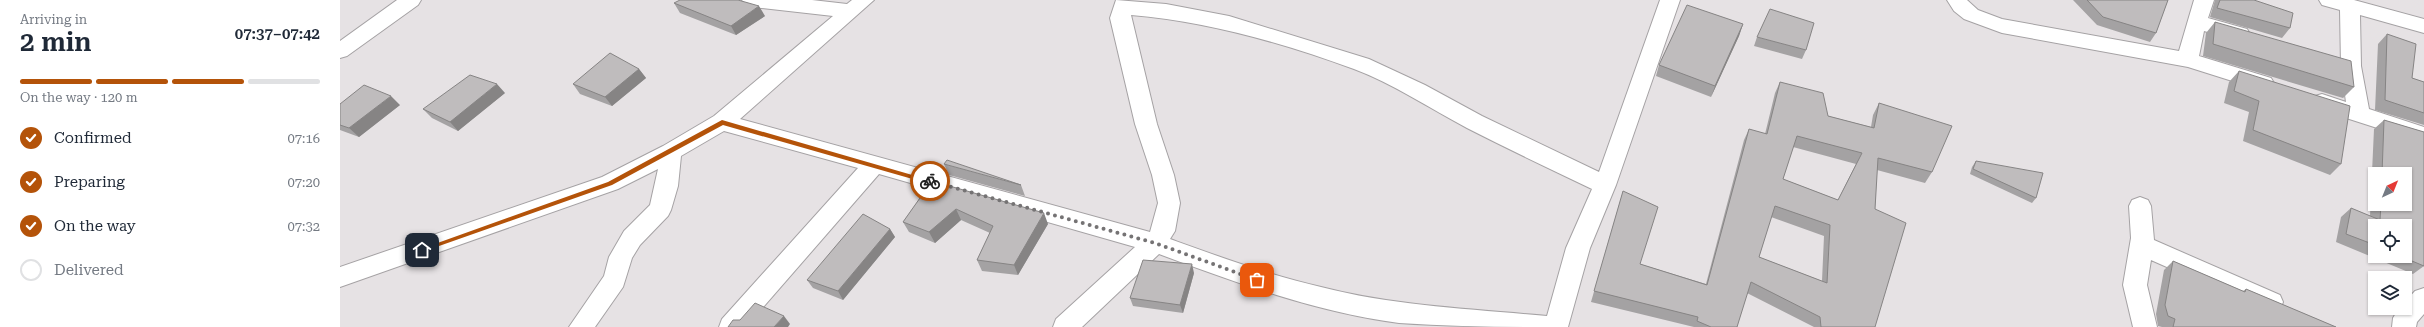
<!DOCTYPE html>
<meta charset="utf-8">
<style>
:root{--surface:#fff;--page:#f6f6f7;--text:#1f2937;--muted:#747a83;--line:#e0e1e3;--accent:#b45309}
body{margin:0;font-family:"Roboto Serif",serif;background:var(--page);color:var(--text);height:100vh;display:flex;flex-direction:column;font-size:15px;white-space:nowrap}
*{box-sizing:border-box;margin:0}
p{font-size:13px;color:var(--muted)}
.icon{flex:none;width:22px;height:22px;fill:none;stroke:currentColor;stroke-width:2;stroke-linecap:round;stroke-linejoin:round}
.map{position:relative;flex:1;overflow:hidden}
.drawer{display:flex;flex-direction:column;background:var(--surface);width:340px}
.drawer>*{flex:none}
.needle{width:26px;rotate:43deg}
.tools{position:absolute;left:2028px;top:167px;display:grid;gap:8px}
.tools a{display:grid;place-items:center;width:44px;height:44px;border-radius:0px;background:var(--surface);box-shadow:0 1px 3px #0004;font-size:20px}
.pin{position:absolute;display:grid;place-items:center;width:34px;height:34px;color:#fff;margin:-17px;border-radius:8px;box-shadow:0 2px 6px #0006}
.courier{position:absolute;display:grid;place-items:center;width:40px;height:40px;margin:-20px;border:3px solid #b45309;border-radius:50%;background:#fff;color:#222;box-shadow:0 1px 5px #0007}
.head em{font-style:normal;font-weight:600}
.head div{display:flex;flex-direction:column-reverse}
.head{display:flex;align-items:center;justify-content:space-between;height:68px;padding:0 20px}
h1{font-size:26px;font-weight:600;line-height:30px}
.bar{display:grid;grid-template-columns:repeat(4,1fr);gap:6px 4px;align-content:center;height:48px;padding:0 20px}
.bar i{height:5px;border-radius:3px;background:var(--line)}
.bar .current{background:var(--accent)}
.bar p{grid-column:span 4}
ol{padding:0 20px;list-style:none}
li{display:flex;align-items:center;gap:12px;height:44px}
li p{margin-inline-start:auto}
li .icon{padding:4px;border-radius:50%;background:var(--accent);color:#fff;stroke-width:4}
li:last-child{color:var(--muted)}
li i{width:22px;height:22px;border:2px solid var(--line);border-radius:50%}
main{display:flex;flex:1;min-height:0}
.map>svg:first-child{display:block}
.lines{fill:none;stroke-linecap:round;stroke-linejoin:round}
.minor-casing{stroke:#a5a2a4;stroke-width:2}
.minor{fill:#fff;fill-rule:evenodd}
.wall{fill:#a4a2a3;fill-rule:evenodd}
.shaded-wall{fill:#868484}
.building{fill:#bfbcbd;stroke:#868484;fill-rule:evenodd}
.route{fill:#b45309}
.done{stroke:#757374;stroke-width:4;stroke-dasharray:0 7.2}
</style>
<main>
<section class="drawer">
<div class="head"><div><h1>2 min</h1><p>Arriving in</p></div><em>07:37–07:42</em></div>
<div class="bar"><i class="current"></i><i class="current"></i><i class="current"></i><i></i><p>On the way · 120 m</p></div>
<ol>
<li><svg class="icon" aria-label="check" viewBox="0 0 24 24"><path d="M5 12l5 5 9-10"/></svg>Confirmed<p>07:16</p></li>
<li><svg class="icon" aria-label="check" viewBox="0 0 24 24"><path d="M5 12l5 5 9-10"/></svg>Preparing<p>07:20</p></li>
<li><svg class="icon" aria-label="check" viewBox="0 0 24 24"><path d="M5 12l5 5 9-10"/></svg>On the way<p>07:32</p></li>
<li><i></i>Delivered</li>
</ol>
</section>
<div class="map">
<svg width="2084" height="327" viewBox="0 0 2084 327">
<rect width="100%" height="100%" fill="#e6e2e4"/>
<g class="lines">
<g class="minor-casing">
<path id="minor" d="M57,0h24l-3,5 -71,51 -7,2v-17z
M402,0h70l35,4 5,-4h22l-134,119 410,113 8,-29 -6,-28 -17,-51 -25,-106 6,-18 50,4 63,12 140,43 56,26 57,31 117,56 61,-172h20l-64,185 -26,63 -22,79c-56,0 -113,0 -169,-4 -83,-11 -162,-40 -240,-69l-77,73h-29l3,-8 79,-72 -256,-73 -133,153h-27l3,-8 136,-151 -134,-37 -43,25 -3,30 -7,24 -3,6 -28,29 -8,13 -9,29 -28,40h-26l35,-51 5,-19 15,-26 26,-26 8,-36 -40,20 -278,98v-20l262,-90 61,-31 51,-30 119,-100 -81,-9 -7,-2zM791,15c75,6 152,28 223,54 40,15 75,39 113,59 41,21 83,41 125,61l-26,59 -19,68c-75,-7 -153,-10 -226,-29 -52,-12 -101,-30 -151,-48l5,-8 5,-28 -6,-28 -17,-51z
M1607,0h20l11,10 24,9 177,32 15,-51h20l-6,18 39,11 3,5 -3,5 -7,2 -36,-10 -5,25 72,22 3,5 -3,5 -7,3 -76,-24 -186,-34 -38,-14 -10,-8z
M1979,0h35l70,19v14l-64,-18 1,51 8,43 55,18v16l-109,-35 -4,-6 4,-6 7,-2 24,8 -5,-36 -1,-56 -18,-5z
M1800,197l8,3 3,6 3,34 126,55 3,7 -3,7 -9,3 -9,-3 -111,-49 -4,25 10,42h-24l-10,-42 8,-47 -2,-32 3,-6z
M2084,288v26l-7,8 -1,5h-24l1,-9 6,-10h6v-6l10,-11z"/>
</g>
<use href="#minor" class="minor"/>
</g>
<path class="wall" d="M1733,0h95l-12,33 -6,9 -53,-17z
M1875,0h39l36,28 -8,10 -72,-21z
M334,3l91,13 -29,19 -56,-22z
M1875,22l139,65 -11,11 -140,-42 3,-23z
M1403,24l-4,12 -28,61 -55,-21 3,-11z
M2047,34l25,44 12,4v43l-49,-15 3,-66z
M1417,37l49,13 -4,9 -48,-13z
M299,69l7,9 -34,28 -32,-12 -7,-10z
M1899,71l102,93 -11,11 -87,-34 6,-29 -25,-9 5,-21z
M1440,82l48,34 43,11 2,-12 6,-12 53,69 -7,11 -48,-13 -2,39v118h-61l-67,-34 -10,34h-43l-103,-25 32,-111 17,73 66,20 38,-144 5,-11 16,5 10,-41zM1453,147l63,17 -18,36 -55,-21zM1431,217l53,19 -2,45 -63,-24z
M165,93l-47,38 -26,-13 -9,-9z
M0,104l60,1 -41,32 -19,-7z
M2044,120l40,12v134l-11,8 -77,-32 5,-25 10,-9 19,8 4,-87zM2035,174h30v30h-30zM2035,226h30v30h-30z
M1636,161l60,37 -4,5 -62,-29 2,-7z
M604,164l77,21 4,11 -76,-21z
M592,181l116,43 -30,51 -36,-4 -5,-11 13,-27 -29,-13 -26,23 -26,-11 -6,-10z
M550,229l5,8 -52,63 -30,-12 -6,-8z
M1833,261l70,30 3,-2 90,38h-174l-4,-1 -2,-12 8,-44z
M854,273l-11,40 -50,-7 -3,-8z"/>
<path class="shaded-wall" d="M419,6l6,10 -29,19 -5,-9z
M1403,24l-4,12 -28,61 4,-11z
M299,69l7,9 -34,28 -7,-9z
M157,84l8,9 -47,38 -8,-9z
M51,96l9,9 -41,32 -10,-9z
M616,209l5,11 -26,23 -6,-11z
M704,213l4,11 -30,51 -4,-10z
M550,229l5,8 -52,63 -5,-9z
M852,264l2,9 -11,40 -3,-8z
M444,316l6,8 -2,3h-14z"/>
<path class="building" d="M340,0h58l21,6 -28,20 -57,-23z
M1747,0h81l-12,33 -53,-16z
M1880,0h34l39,13 -3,15 -73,-20z
M1347,5l56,19 -28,62 -56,-21z
M1430,9l44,14 -8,27 -49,-13z
M1875,22l136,39 3,26 -141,-43z
M2047,34l29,10 -4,34 12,4v31l-39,-13z
M270,53l29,16 -34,28 -32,-13z
M1899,71l111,35 -9,58 -88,-34 6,-29 -25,-10z
M130,75l27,9 -47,38 -27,-13z
M1440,82l43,11 5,23 46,12 5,-25 73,23 -20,46 -54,-14 -3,51 31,14 -31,104h-54l-1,-10 -69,-35 -14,45h-26l-14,-6 1,-4 -104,-26 29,-100 35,16 -18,57 67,21 42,-156 18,5zM1457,136l65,17 -24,47 -55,-21zM1435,206l55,19 -3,58 -68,-26z
M24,85l27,11 -42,32 -9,-3v-21z
M2044,120l40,12v134l-24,-10h5v-30h-30v19l-29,-11 5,-26 29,12 1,-16h24v-30h-23z
M607,160l74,25 -77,-21z
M1636,161l67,12 -7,25 -63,-29z
M592,181l112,32 -30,52 -37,-5 16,-34 -37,-17 -27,23 -26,-10z
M523,214l27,15 -52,62 -31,-11z
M803,260l49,4 -12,41 -50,-7z
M1833,261l72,31 1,-3 90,38h-163l2,-8 -7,-3 -3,-11z
M415,303l29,13 -10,11h-46l5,-7h7z"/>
<path class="route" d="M382,120l211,61 -3,3 -207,-59 -111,60 -190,67 -4,-2 190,-68z"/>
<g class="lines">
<path class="done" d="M590,181l225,62 102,37"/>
</g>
</svg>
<div class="tools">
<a><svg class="needle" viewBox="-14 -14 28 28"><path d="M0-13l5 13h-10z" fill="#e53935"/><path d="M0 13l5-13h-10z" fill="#747a83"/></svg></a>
<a><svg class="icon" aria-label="locate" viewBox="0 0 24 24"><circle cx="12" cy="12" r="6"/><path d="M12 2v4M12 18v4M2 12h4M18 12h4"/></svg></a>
<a><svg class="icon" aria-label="layers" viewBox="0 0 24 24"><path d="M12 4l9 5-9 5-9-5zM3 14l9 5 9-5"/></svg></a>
</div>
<div class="pin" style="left:917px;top:280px;background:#ea580c"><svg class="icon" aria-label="bag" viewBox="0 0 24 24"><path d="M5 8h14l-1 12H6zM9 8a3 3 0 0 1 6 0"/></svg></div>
<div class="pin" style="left:82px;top:250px;background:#1f2937"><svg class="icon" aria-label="home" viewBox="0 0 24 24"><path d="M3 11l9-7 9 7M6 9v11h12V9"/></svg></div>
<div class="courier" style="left:590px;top:181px"><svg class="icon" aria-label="bike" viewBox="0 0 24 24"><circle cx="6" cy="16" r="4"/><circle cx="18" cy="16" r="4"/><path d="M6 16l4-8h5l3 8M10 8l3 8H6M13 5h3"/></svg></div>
</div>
</main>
